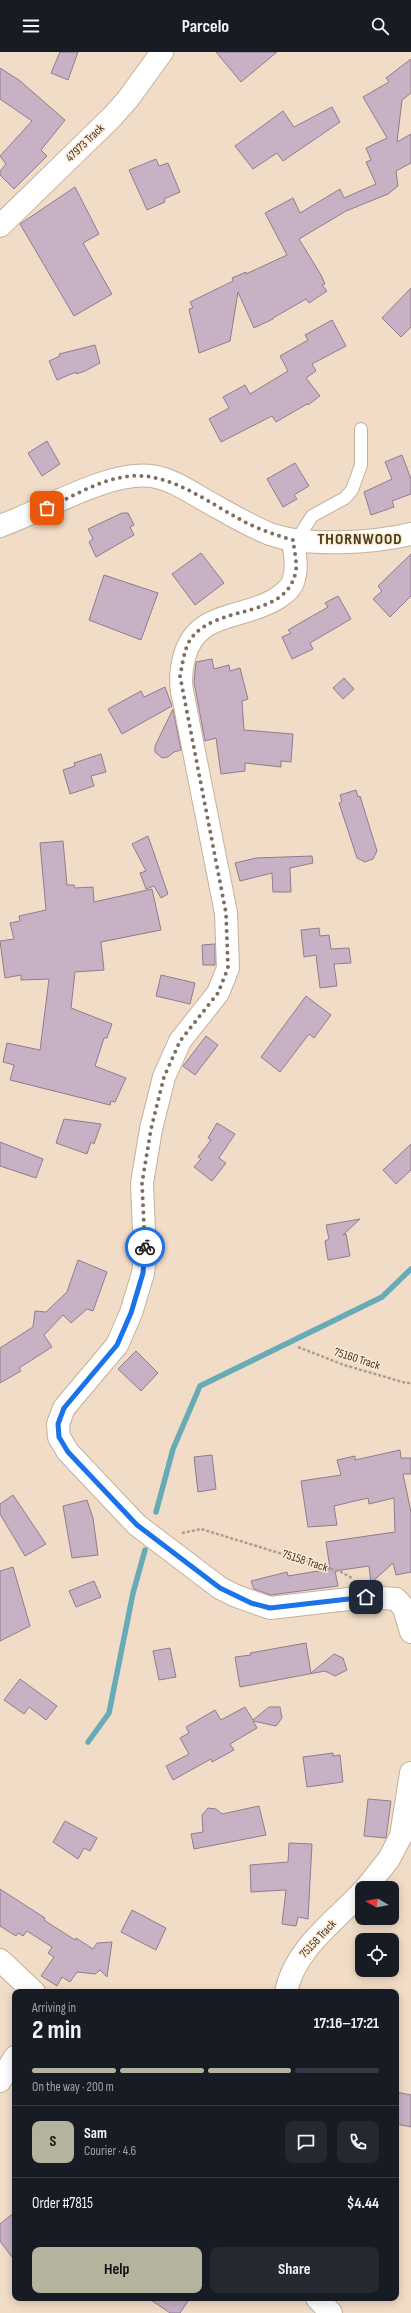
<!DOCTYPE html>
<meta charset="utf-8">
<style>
:root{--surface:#171b24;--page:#242831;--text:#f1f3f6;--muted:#9ea1a6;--line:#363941;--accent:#b4b39d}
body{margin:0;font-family:"Sofia Sans Condensed",sans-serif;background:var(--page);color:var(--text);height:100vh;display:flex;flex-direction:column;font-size:15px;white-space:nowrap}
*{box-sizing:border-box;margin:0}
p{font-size:13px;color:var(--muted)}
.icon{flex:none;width:22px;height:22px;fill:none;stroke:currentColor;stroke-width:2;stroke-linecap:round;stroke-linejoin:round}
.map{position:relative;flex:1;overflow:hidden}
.details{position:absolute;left:12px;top:1937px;width:387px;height:312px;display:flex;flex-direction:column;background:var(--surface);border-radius:8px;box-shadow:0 2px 10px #0003}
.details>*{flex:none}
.needle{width:26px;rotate:279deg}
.tools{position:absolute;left:355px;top:1829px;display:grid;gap:8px}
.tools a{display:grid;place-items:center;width:44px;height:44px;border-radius:8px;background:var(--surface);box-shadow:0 2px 10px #0003;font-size:20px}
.pin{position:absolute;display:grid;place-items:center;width:34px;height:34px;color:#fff;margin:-17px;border-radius:8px;box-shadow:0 2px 6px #0006}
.courier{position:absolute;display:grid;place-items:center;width:40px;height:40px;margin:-20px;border:3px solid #1a73e8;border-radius:50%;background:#fff;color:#222;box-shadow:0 1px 5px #0007}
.overview em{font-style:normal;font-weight:700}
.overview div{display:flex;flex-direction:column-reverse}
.overview{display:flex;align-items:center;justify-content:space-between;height:68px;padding:0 20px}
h1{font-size:26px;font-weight:700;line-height:30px}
.bar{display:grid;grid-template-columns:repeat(4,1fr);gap:6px 4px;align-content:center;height:48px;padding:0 20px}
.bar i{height:5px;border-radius:3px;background:var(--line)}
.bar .active{background:var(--accent)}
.bar p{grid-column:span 4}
.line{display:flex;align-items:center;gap:10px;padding:0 20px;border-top:1px solid var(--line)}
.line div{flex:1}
.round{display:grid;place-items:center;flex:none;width:42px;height:42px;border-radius:8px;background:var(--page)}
.cta{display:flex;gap:8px;margin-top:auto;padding:8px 20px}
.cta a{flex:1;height:46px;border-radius:8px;background:var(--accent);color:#111;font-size:16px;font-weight:700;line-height:46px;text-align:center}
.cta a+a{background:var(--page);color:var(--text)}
header{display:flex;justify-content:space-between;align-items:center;height:52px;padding:0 20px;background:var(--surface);font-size:18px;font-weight:700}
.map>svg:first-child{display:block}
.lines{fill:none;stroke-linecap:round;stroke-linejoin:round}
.stream{stroke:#66abb5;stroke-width:5.5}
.building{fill:#c7b1c4;stroke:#917c8f}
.lane-casing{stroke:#c4b19b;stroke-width:14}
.street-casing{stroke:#c4b19b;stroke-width:24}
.secondary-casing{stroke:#c4b19b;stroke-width:24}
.path{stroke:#ad9d8c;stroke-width:2.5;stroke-dasharray:3 2;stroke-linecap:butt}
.lane{stroke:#fff;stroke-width:12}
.street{stroke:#fff;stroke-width:22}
.secondary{stroke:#fff;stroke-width:22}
.done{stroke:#7d7063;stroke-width:4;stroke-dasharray:0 7.2}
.route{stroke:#1a73e8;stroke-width:5}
.labels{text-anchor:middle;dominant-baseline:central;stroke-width:3;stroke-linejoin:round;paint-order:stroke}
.street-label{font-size:12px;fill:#3e362d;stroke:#feead4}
.district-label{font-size:16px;font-weight:bold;letter-spacing:1px;fill:#444017;stroke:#feead4}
</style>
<header><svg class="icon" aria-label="menu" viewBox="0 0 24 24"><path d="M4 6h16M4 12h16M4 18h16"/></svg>Parcelo<svg class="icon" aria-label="search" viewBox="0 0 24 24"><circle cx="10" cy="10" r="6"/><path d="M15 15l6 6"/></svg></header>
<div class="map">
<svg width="411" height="2261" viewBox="0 0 411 2261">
<rect width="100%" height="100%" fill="#f1ddc7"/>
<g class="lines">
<path class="stream" d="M156,1460l17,-63 27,-63 182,-89 29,-28
M88,1690l21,-29 24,-120 12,-43"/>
</g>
<path class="building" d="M60,0h18l-10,28 -17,-7z
M216,0h61l-36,30z
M411,7v34l-9,7 -5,42 14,-8v29l-15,8 2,15 -10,8 -42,17 -47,28 22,36 4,9 -3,1 5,6 -18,12 -3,-4 -33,19v1l-19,9 -16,-36 -8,49 -31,12 -10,-44 4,-1 -3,-6 43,-21 -1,-3 14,-6v2l41,-19 -22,-42 28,-15 7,15 40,-24 4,9 32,-14 -10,-22 5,-2 -5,-12 21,-10 -24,-41 26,-15 -3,-4z
M0,16l19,12 46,40 -24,30 6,6 -33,33 -14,-14v-4l6,-7 -6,-8 32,-35 -32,-22z
M332,55l8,15 -57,39 -6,-8 -24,16 -18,-23 48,-35 11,16z
M156,107l3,7 9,-3 12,29 -16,7 1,3 -18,8 -18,-40z
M75,135l24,47 -16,9 29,51 -38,22 -54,-92z
M411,236v39l-10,10 -19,-19z
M332,268l14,26 -34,18 4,7 -10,7 14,18 -12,9 -1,-1 -31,18 -4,-6 -51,26 -12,-23 20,-11 -6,-11 22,-12 5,9 38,-23 -8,-15 28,-16 -3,-5z
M95,293l5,18 -15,8 -9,3v-2l-19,8 -8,-19 11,-5 -1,-2z
M47,389l13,23 -18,12 -14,-23z
M402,403l9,24v15l-19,7 2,6 -23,8 -7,-23 28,-13 -7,-17z
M295,411l14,23 -15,9 3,4 -14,8 -16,-28z
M122,461h6l6,12 -4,2 4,8 -38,22 -7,-15 4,-3 -5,-10z
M201,501l23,30 -29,22 -23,-31z
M411,502v42l-21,21 -17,-18 9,-8 -4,-5z
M104,523l54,18 -17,47 -52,-20z
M338,544l13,23 -41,24 3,6 -21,10 -10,-22 9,-4 -3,-3 40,-23 -3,-4z
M212,607l2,10 15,-4 1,6 10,-3 8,31 -6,2 2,29 49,4 -2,28 -10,-1v6l-36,-4v8l-24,3 -5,-36 -11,3 -11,-59 2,-20z
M344,626l10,11 -11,10 -10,-11z
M165,635l7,19 -50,28 -14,-25 33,-18 3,6z
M173,657l8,41 -7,2 -6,5 -6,1 -7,-6v-6z
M101,702l5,18 -15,4 3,10 -24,8 -7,-24 12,-4 -1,-3z
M356,738l2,7 2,-1 17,55 -4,8 -8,3 -8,-4 -18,-55 3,-1 -2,-7z
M148,784l20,58 -7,4 -7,-12 -8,3 -6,-16 6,-2 -14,-27z
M63,789l4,44h7l1,3 18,-1 1,15 58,-13 9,41 -60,12 3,28 -29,2 -4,36 41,16 -5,14h-3l-9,28 31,12 -11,24 -4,-1 -1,4 -100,-25 4,-15 -11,-3 4,-19 33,7 9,-71 -28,1v-5l-16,3 -5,-37 14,-2 -4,-16 10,-2 -1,-5 27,-6 -6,-67z
M312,804l1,7 -23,5 1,24h-18l-1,-19 -32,8 -5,-18 21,-5z
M319,876l1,8 9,-1 2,14 18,-1 2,15 -17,1 3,22 -17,2 -4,-33 -12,2 -3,-27z
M215,892v21h-12l-1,-20z
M161,923l34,8 -5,21 -34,-8z
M306,944l25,19 -17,23 -5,-4 -29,38 -19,-15z
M206,984l12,9 -23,30 -12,-9z
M64,1067l37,5 -7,20 -3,-2 -4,12 -31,-11z
M217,1071l18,11 -16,24 7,5 -14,18 -18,-14 7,-8 -3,-2 13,-17 -3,-2z
M0,1090l43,17 -7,19 -36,-12z
M411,1092v26l-15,14 -13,-14z
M360,1167l-17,16 3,-1 4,22 -22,4 -3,-19 4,-2 -3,-14z
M78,1208l29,12 -14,39 -6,-2 -16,14 -8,-8 -19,20 8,12 -33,21 2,3 -21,12v-35l33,-21 2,-16 11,1 21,-20z
M136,1299l22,22 -17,18 -23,-22z
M400,1398l1,8h10v16h-8l8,38v60l-15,3 -3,-12 -22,20 -2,-17 -34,5 3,15 -67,9 -17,-6 -3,-8 36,-9 1,4 42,-7 -4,-27 69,-10 -1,-34 -25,6 -1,-6 -34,8 3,19 -29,2 -7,-46 40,-6 -4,-15 18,-4v4z
M212,1403l4,34 -18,3 -4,-35z
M13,1443l33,49 -21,12 -25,-42v-10z
M87,1448l6,18 5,37 -26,3 -9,-52z
M13,1515l17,59 -30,15v-70z
M94,1529l7,16 -25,10 -7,-16z
M306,1591l5,30 23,-19 9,4 4,12 -12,6 -10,-5 -85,16 -5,-30 16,-2 -1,-2z
M170,1596l6,29 -17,3 -6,-29z
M20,1627l37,27 -11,14 -17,-13 -5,7 -20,-14z
M245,1655l8,13 16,-13h11l2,11 -6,8 -23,-5 4,7 -27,16 4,6 -22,12 -1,-3 -38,21 -7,-14 23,-12 -9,-16 9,-5 -3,-6 29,-17 6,10z
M333,1701v3l7,-1 3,27 -36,5 -4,-30z
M368,1747l23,2 -5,37 -22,-2z
M259,1754l7,29 -72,14 -3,-15 12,-2 -1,-17 6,-7 8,1 6,5z
M65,1769l32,17 -7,13 -6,-3 -6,11 -25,-17z
M289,1791l23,1 -4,75 -10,-2 -2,9 -14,-2 4,-34 -35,2 -1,-27 38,-3z
M0,1837l45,29 -1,2 31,20 1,-2 17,11 4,-6 15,-1 -5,35 -7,-7 -5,4 -18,-2 -7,10 -8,-5 -5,9 -16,-10 13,-19 -6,-4 4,-6 -25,-16 -4,5 -5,-3 -2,3 -16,-10z
M132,1858l34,18 -10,22 -35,-18z
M396,2040l15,3v32l-15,-3z
M15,2160v49l-15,-20v-17z
M148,2246h42l-10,15h-10z"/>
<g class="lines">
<g class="lane-casing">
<path id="lane" d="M297,488l15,-24 33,-18 7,-8 9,-25v-36"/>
</g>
<g class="street-casing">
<path id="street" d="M0,174l112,-109 16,-18 34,-47
M293,488c2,14 5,29 0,42 -3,8 -11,13 -17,17 -34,21 -80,11 -92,59 -3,12 -4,21 -2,33l44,222 2,55 -10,25 -38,48 -16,36 -13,52 -9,54 3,75 -2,15 -12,40 -14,32 -53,63 -6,16 1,13 9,15 69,73 83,63 16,8 34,12 96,-11 30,2 8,9 7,24
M366,1836l23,-29 12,-23 10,-63
M0,1908l34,32
M286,1940c8,-42 48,-70 76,-100
M0,2029l15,-24
M317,2246l14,15"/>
</g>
<g class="secondary-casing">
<path id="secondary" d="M0,474c43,-15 107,-55 151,-50 24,3 46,21 68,32 16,9 33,19 51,26 36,13 104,9 141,0"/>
</g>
<path class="path" d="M298,1295l46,18 62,18h5
M182,1481l19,-4 140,43 11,6"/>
<use href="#lane" class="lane"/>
<use href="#street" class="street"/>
<use href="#secondary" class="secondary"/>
</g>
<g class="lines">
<path class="done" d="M47,456c27,-12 55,-30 85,-32 40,-3 78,28 113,46 15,8 31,13 48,18 1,9 4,21 3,30 -8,49 -76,34 -103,66 -9,10 -10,27 -13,40l46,237 2,55 -10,25 -38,48 -16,36 -13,52 -9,54 3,64"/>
<path class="route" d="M145,1195l-2,26 -12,40 -14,32 -53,63 -6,16 1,13 9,15 69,73 83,63 31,15 19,5 96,-11"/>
</g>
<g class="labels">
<g class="street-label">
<text transform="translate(85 91) rotate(-44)">47973 Track</text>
<text transform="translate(357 1307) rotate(18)">75160 Track</text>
<text transform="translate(305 1509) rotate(18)">75158 Track</text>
<text transform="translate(318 1887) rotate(-47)">75158 Track</text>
</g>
<g class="district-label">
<text x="360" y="487">THORNWOOD</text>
</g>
</g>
</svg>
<div class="tools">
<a><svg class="needle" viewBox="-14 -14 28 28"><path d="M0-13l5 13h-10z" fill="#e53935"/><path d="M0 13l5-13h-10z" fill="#9ea1a6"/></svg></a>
<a><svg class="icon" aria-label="locate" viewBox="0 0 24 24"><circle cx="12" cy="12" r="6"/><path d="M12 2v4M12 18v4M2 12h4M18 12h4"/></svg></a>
</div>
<div class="pin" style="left:47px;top:456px;background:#ea580c"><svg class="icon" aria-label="bag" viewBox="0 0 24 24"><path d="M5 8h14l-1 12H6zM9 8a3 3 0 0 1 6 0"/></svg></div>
<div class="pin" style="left:366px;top:1545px;background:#1f2937"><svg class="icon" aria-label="home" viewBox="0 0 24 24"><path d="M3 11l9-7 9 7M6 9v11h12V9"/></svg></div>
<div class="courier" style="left:145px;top:1195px"><svg class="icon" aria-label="bike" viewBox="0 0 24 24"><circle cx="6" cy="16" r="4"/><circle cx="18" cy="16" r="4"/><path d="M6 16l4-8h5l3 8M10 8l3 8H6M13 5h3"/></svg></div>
<section class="details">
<div class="overview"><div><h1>2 min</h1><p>Arriving in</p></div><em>17:16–17:21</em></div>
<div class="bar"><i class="active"></i><i class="active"></i><i class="active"></i><i></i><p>On the way · 200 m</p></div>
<div class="line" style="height:72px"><b class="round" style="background:var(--accent);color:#111">S</b><div><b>Sam</b><p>Courier · 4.6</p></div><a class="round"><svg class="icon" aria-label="chat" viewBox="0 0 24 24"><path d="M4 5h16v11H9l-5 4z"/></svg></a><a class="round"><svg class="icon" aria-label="phone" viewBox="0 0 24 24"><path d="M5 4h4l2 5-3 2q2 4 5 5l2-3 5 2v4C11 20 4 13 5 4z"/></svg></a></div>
<div class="line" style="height:52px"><div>Order #7815</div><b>$4.44</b></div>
<div class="cta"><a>Help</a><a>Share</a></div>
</section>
</div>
